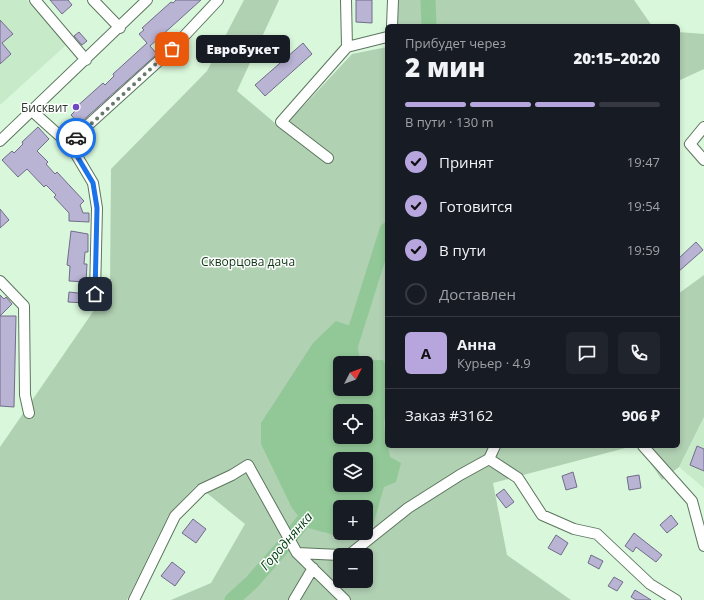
<!DOCTYPE html>
<html lang="ru">
<meta charset="utf-8">
<style>
:root{--surface:#171b24;--page:#20242c;--text:#f1f3f6;--muted:#9ea1a6;--line:#363941;--accent:#b7a6de}
body{margin:0;font-family:"Open Sans",sans-serif;background:var(--page);color:var(--text);height:100vh;display:flex;flex-direction:column;font-size:15px;white-space:nowrap}
*{box-sizing:border-box;margin:0}
p{font-size:13px;color:var(--muted)}
.icon{flex:none;width:22px;height:22px;fill:none;stroke:currentColor;stroke-width:2;stroke-linecap:round;stroke-linejoin:round}
.map{position:relative;flex:1;overflow:hidden}
.side{position:absolute;left:385px;top:24px;width:295px;height:424px;display:flex;flex-direction:column;background:var(--surface);border-radius:6px;box-shadow:0 2px 6px #0003}
.side>*{flex:none}
.needle{width:26px;rotate:48deg}
.tools{position:absolute;left:333px;top:356px;display:grid;gap:8px}
.tools a{display:grid;place-items:center;width:40px;height:40px;border-radius:6px;background:var(--surface);box-shadow:0 2px 6px #0003;font-size:20px}
.pin{position:absolute;display:grid;place-items:center;width:34px;height:34px;color:#fff;margin:-17px;border-radius:8px;box-shadow:0 2px 6px #0006}
.courier{position:absolute;display:grid;place-items:center;width:40px;height:40px;margin:-20px;border:3px solid #1a73e8;border-radius:50%;background:#fff;color:#222;box-shadow:0 1px 5px #0007}
.bubble{position:absolute;height:28px;border-radius:6px;background:var(--surface);box-shadow:0 2px 6px #0003;font-size:13px;font-weight:800;line-height:28px;text-align:center}
.summary em{font-style:normal;font-weight:800}
.summary div{display:flex;flex-direction:column-reverse}
.summary{display:flex;align-items:center;justify-content:space-between;height:68px;padding:0 20px}
h1{font-size:26px;font-weight:800;line-height:30px}
.bar{display:grid;grid-template-columns:repeat(4,1fr);gap:6px 4px;align-content:center;height:48px;padding:0 20px}
.bar i{height:5px;border-radius:3px;background:var(--line)}
.bar .active{background:var(--accent)}
.bar p{grid-column:span 4}
.line{display:flex;align-items:center;gap:10px;padding:0 20px;border-top:1px solid var(--line)}
.line div{flex:1}
.round{display:grid;place-items:center;flex:none;width:42px;height:42px;border-radius:6px;background:var(--page)}
ol{padding:0 20px;list-style:none}
li{display:flex;align-items:center;gap:12px;height:44px}
li p{margin-inline-start:auto}
li .icon{padding:4px;border-radius:50%;background:var(--accent);color:#111;stroke-width:4}
li:last-child{color:var(--muted)}
li i{width:22px;height:22px;border:2px solid var(--line);border-radius:50%}
.map>svg:first-child{display:block}
.built{fill:#c7eac9}
.green{fill:#b1d1b3;fill-rule:evenodd}
.water{fill:#92c897;fill-rule:evenodd}
.lines{fill:none;stroke-linecap:round;stroke-linejoin:round}
.river{stroke:#92c897;stroke-width:15}
.building{fill:#b9b3d4;stroke:#726c8a}
.minor-casing{stroke:#5c765e;stroke-width:12}
.minor{stroke:#fff;stroke-width:10}
.done{stroke:#687a69;stroke-width:4;stroke-dasharray:0 7.2}
.route{stroke:#1a73e8;stroke-width:5}
.poi-dot{fill:#7048c1;stroke:#fff;stroke-width:1.5}
.labels{text-anchor:middle;dominant-baseline:central;stroke-width:3;stroke-linejoin:round;paint-order:stroke}
.poi-label{font-size:12px;fill:#2b372c;stroke:#fff;text-anchor:end}
.park-label{font-size:12px;fill:#0d3515;stroke:#fff}
.water-label{font-size:13px;font-style:italic;fill:#024012;stroke:#fff}
</style>
<div class="map">
<svg width="704" height="600" viewBox="0 0 704 600">
<rect width="100%" height="100%" fill="#d9f7db"/>
<path class="built" d="M0,0h27l39,45 -66,60z
M704,417v71l-25,-21z"/>
<path class="green" d="M244,0h35l-42,91 45,38 70,-75 35,-7v399h246l-140,37 14,72 64,45h-400l40,-17 34,-59 -48,-39 -28,29 -42,86h-127v-153l110,-160 1,-118 96,-98zM340,363h26v26h-26zM340,411h26v26h-26zM340,459h26v26h-26zM340,507h26v26h-26zM340,555h26v26h-26z
M398,0h236l18,26h-254z
M678,32l26,2v35l-26,12z
M704,275v142l-25,50 -17,13 -23,-34h39v-152z"/>
<path class="water" d="M336,321l18,6 6,33h23l4,9v43c-7,11 1,33 3,45l11,6 -5,19 -12,5 -11,38 -7,3v-21h-26v26h13l-11,4 -34,-9 -16,-20 -31,-64v-21l52,-80zM340,363h26v26h-26zM340,411h26v26h-26zM340,459h26v26h-26z"/>
<g class="lines">
<path class="river" d="M428,0l1,26
M345,363l42,-133
M232,600l20,-18 29,-33 34,-43"/>
</g>
<path class="building" d="M50,0h18l4,5 -10,9z
M176,0h25l-51,46 7,8 -78,70 -8,-9 4,-4 -1,-2 29,-26 2,2 9,-9 -1,-2 34,-31 -8,-9 5,-4 -2,-2 29,-26 2,1z
M356,0h16v23l-16,-1z
M0,20l13,14 -11,9 9,11 -11,10z
M79,32l8,9 -5,4 -8,-9z
M303,43l9,11 -47,42 -10,-11z
M38,127l11,12 -12,12 11,11 -2,2 9,10 2,-2 27,29 -4,4 3,8h6v9l-20,-1v-8l-15,-16 2,-2 -10,-10 -2,2 -17,-18 -9,8 -16,-17 10,-9 2,2 9,-9 -1,-2z
M0,209l9,11 -9,8z
M71,231l17,3v18h-3l-1,12h3l-1,18 -17,-1 1,-15 -3,-1z
M696,242l7,8 -25,22v-13z
M69,292l17,2 -1,9 -17,-1z
M0,295l4,4 2,-2 6,7 -12,12h16l-2,91 -14,-1z
M697,446l7,3v22l-14,-6z
M573,472l4,15 -11,3 -4,-14z
M639,475l2,13 -12,2 -2,-13z
M504,489l10,13 -8,6 -10,-13z
M671,515l7,9 -11,9 -7,-8z
M193,519l13,10 -10,14 -14,-10z
M634,533l28,22 -6,7 -20,-15 -3,5 -8,-6z
M556,535l12,8 -7,12 -13,-7z
M591,555l12,6 -4,8 -11,-6z
M172,562l13,10 -10,14 -14,-10z
M614,577l9,5 -6,9 -9,-5z
M635,590l16,10h-15l-5,-3z"/>
<g class="lines">
<g class="minor-casing">
<path id="minor" d="M35,0l51,60
M93,0l27,28
M346,0l1,47
M392,26l1,-26
M32,111l39,35 22,37 4,25 -2,86
M704,127l-14,17 14,16
M0,141l147,-141
M71,146l6,-11 95,-86 46,-49
M328,158l-47,-36 66,-75 40,-10
M0,281l24,25 1,89 4,18
M643,446l49,55 12,45
M489,459l6,-13
M297,553l43,2
M341,555h8l59,-47 52,-33 29,-16 29,19 24,37 32,14 23,5 53,50 26,16
M134,600l41,-84 27,-27 30,-14 16,-10 49,88 48,47
M294,600l19,-32"/>
</g>
<use href="#minor" class="minor"/>
</g>
<g class="lines">
<path class="done" d="M76,138l96,-89"/>
<path class="route" d="M76,138l-5,8 22,37 4,25 -2,86"/>
</g>
<circle class="poi-dot" cx="76" cy="107" r="4"/>
<g class="labels">
<g class="poi-label">
<text x="68" y="107">Бисквит</text>
</g>
<g class="park-label">
<text x="248" y="261">Скворцова дача</text>
</g>
<g class="water-label">
<text transform="translate(286 541) rotate(-49)">Городнянка</text>
</g>
</g>
</svg>
<div class="tools">
<a><svg class="needle" viewBox="-14 -14 28 28"><path d="M0-13l5 13h-10z" fill="#e53935"/><path d="M0 13l5-13h-10z" fill="#9ea1a6"/></svg></a>
<a><svg class="icon" aria-label="locate" viewBox="0 0 24 24"><circle cx="12" cy="12" r="6"/><path d="M12 2v4M12 18v4M2 12h4M18 12h4"/></svg></a>
<a><svg class="icon" aria-label="layers" viewBox="0 0 24 24"><path d="M12 4l9 5-9 5-9-5zM3 14l9 5 9-5"/></svg></a>
<a>+</a>
<a>−</a>
</div>
<div class="pin" style="left:172px;top:49px;background:#ea580c"><svg class="icon" aria-label="bag" viewBox="0 0 24 24"><path d="M5 8h14l-1 12H6zM9 8a3 3 0 0 1 6 0"/></svg></div>
<div class="pin" style="left:95px;top:294px;background:#1f2937"><svg class="icon" aria-label="home" viewBox="0 0 24 24"><path d="M3 11l9-7 9 7M6 9v11h12V9"/></svg></div>
<div class="courier" style="left:76px;top:138px"><svg class="icon" aria-label="car" viewBox="0 0 24 24"><path d="M5 17H2v-5l4-1 3-4h7l3 4 3 1v5h-3M9 17h6M6 11h13"/><circle cx="7" cy="17" r="2"/><circle cx="17" cy="17" r="2"/></svg></div>
<div class="bubble" style="left:196px;top:35px;width:94px">ЕвроБукет</div>
<section class="side">
<div class="summary"><div><h1>2 мин</h1><p>Прибудет через</p></div><em>20:15–20:20</em></div>
<div class="bar"><i class="active"></i><i class="active"></i><i class="active"></i><i></i><p>В пути · 130 m</p></div>
<ol>
<li><svg class="icon" aria-label="check" viewBox="0 0 24 24"><path d="M5 12l5 5 9-10"/></svg>Принят<p>19:47</p></li>
<li><svg class="icon" aria-label="check" viewBox="0 0 24 24"><path d="M5 12l5 5 9-10"/></svg>Готовится<p>19:54</p></li>
<li><svg class="icon" aria-label="check" viewBox="0 0 24 24"><path d="M5 12l5 5 9-10"/></svg>В пути<p>19:59</p></li>
<li><i></i>Доставлен</li>
</ol>
<div class="line" style="height:72px"><b class="round" style="background:var(--accent);color:#111">А</b><div><b>Анна</b><p>Курьер · 4.9</p></div><a class="round"><svg class="icon" aria-label="chat" viewBox="0 0 24 24"><path d="M4 5h16v11H9l-5 4z"/></svg></a><a class="round"><svg class="icon" aria-label="phone" viewBox="0 0 24 24"><path d="M5 4h4l2 5-3 2q2 4 5 5l2-3 5 2v4C11 20 4 13 5 4z"/></svg></a></div>
<div class="line" style="height:52px"><div>Заказ #3162</div><b>906 ₽</b></div>
</section>
</div>
